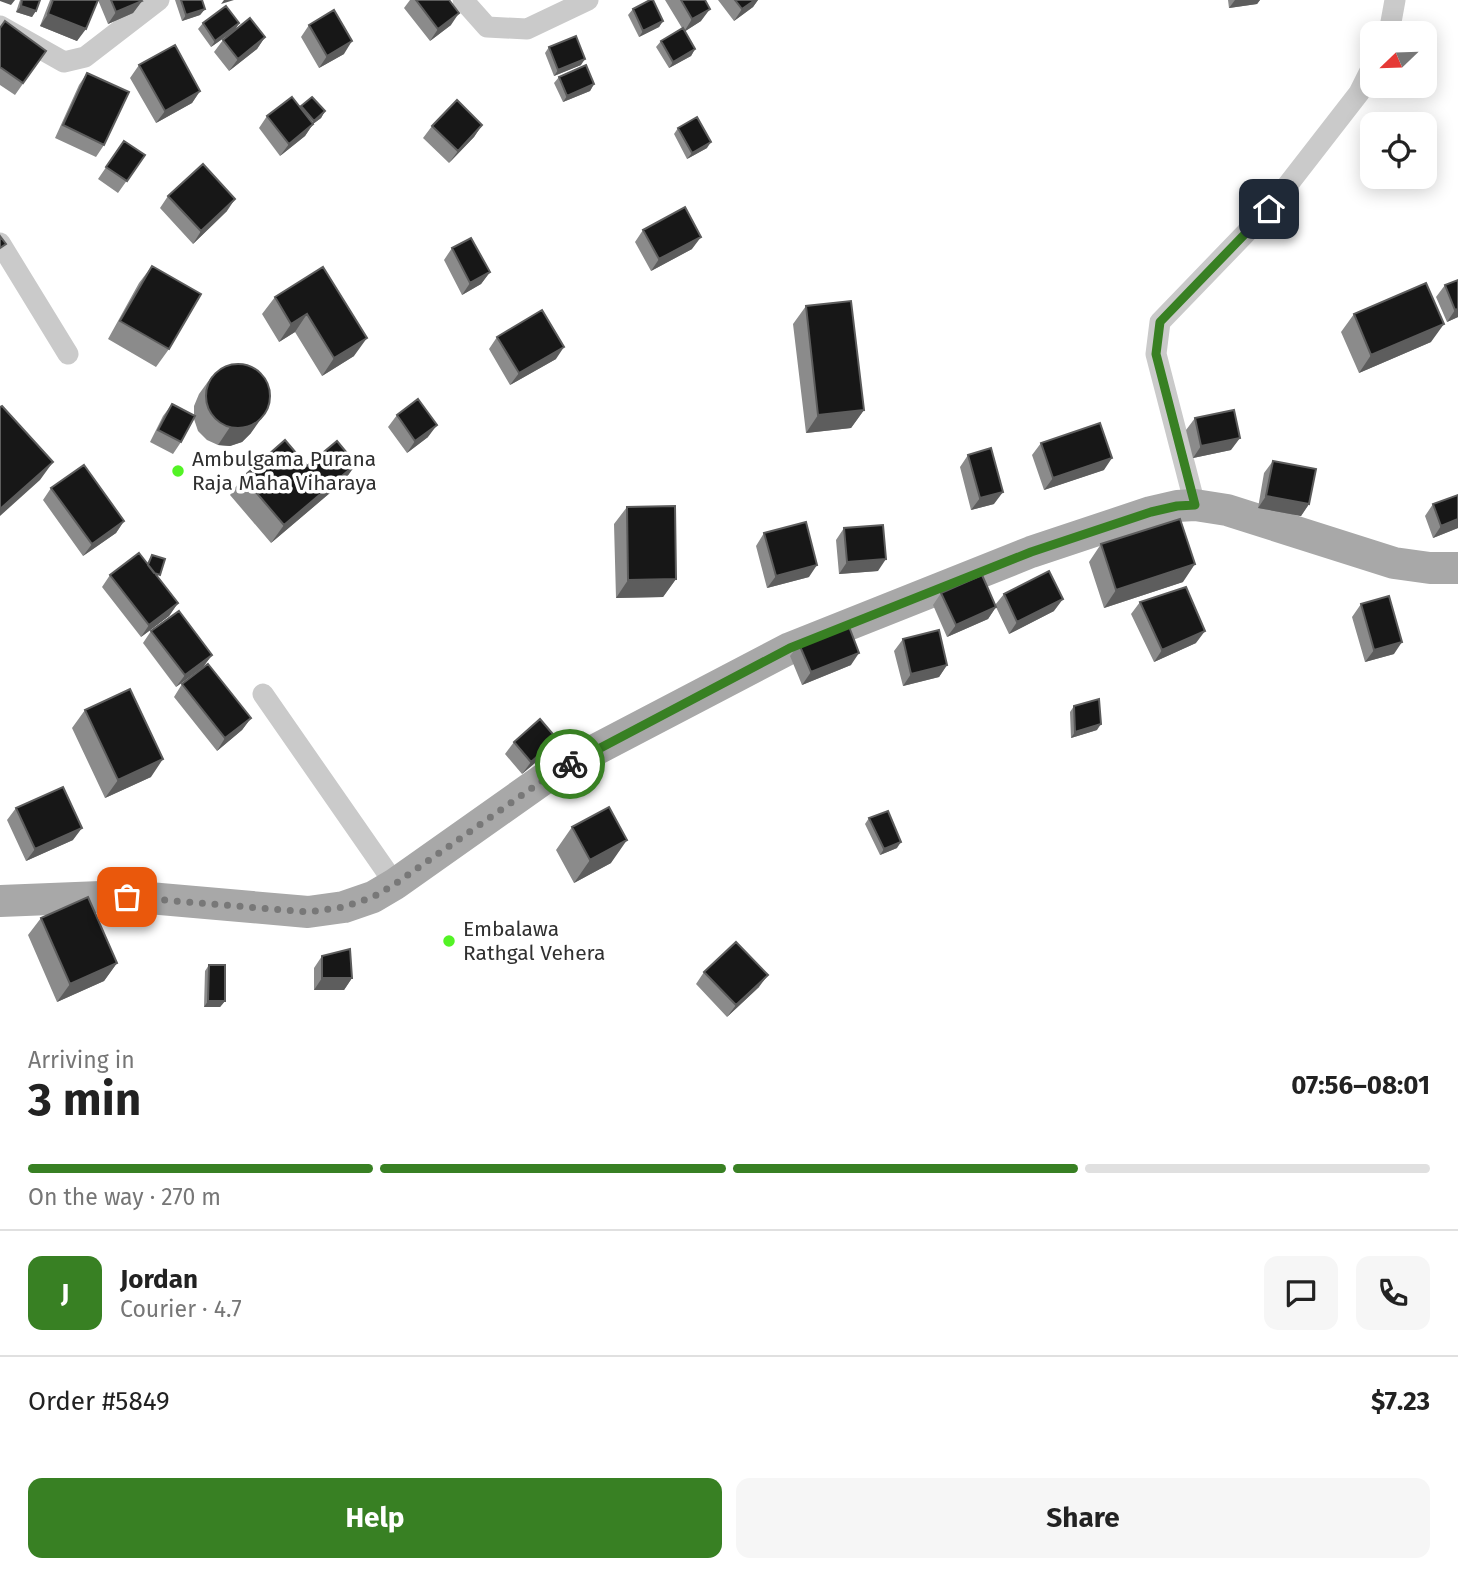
<!DOCTYPE html>
<meta charset="utf-8">
<style>
:root{--surface:#fff;--page:#f6f6f6;--text:#222;--muted:#767676;--line:#e0e0e0;--accent:#388023}
body{margin:0;font-family:"Fira Sans",sans-serif;background:var(--page);color:var(--text);height:100vh;display:flex;flex-direction:column;font-size:26px;white-space:nowrap}
*{box-sizing:border-box;margin:0}
p{font-size:23px;color:var(--muted)}
.icon{flex:none;width:38px;height:38px;fill:none;stroke:currentColor;stroke-width:2;stroke-linecap:round;stroke-linejoin:round}
.map{position:relative;height:1026px;overflow:hidden}
.side{display:flex;flex-direction:column;background:var(--surface);flex:1}
.side>*{flex:none}
.needle{width:46px;rotate:247deg}
.buttons{position:absolute;left:1360px;top:21px;display:grid;gap:14px}
.buttons a{display:grid;place-items:center;width:77px;height:77px;border-radius:14px;background:var(--surface);box-shadow:0 4px 18px #0003;font-size:35px}
.pin{position:absolute;display:grid;place-items:center;width:60px;height:60px;color:#fff;margin:-30px;border-radius:14px;box-shadow:0 4px 10px #0006}
.courier{position:absolute;display:grid;place-items:center;width:70px;height:70px;margin:-35px;border:5px solid #388023;border-radius:50%;background:#fff;color:#222;box-shadow:0 2px 9px #0007}
.summary em{font-style:normal;font-weight:700}
.summary div{display:flex;flex-direction:column-reverse}
.summary{display:flex;align-items:center;justify-content:space-between;height:119px;padding:0 28px}
h1{font-size:46px;font-weight:700;line-height:52px}
.bar{display:grid;grid-template-columns:repeat(4,1fr);gap:10px 7px;align-content:center;height:84px;padding:0 28px}
.bar i{height:9px;border-radius:5px;background:var(--line)}
.bar .active{background:var(--accent)}
.bar p{grid-column:span 4}
.line{display:flex;align-items:center;gap:18px;padding:0 28px;border-top:2px solid var(--line)}
.line div{flex:1}
.round{display:grid;place-items:center;flex:none;width:74px;height:74px;border-radius:14px;background:var(--page)}
.action{display:flex;gap:14px;margin-top:auto;padding:14px 28px}
.action a{flex:1;height:80px;border-radius:14px;background:var(--accent);color:#fff;font-size:28px;font-weight:700;line-height:80px;text-align:center}
.action a+a{background:var(--page);color:var(--text)}
.map>svg:first-child{display:block}
.lines{fill:none;stroke-linecap:round;stroke-linejoin:round}
.street{stroke:#cacaca;stroke-width:21}
.primary{stroke:#a8a8a8;stroke-width:32}
.wall{fill:#8b8b8b}
.shaded-wall{fill:#5d5d5d}
.building{fill:#171717;stroke:#5d5d5d;stroke-width:2}
.done{stroke:#787878;stroke-width:7;stroke-dasharray:0 12.6}
.route{stroke:#388023;stroke-width:9}
.poi-dot{fill:#53f325;stroke:#fff;stroke-width:2.5}
.labels{text-anchor:middle;dominant-baseline:central;stroke-width:7;stroke-linejoin:round;paint-order:stroke}
.poi-label{font-size:21px;fill:#303030;stroke:#fff;text-anchor:start}
</style>
<div class="map">
<svg width="1458" height="1026" viewBox="0 0 1458 1026">
<rect width="100%" height="100%" fill="#fff"/>
<g class="lines">
<path class="street" d="M463,0l24,27 40,2 61,-29
M0,26l64,36 21,-5 74,-57
M1389,33l6,-33
M0,243l68,111
M1195,505l-39,-151 4,-32 109,-113 90,-116 13,-26
M263,694l132,190"/>
<path class="primary" d="M0,901l126,-5 182,16 36,-5 29,-10 22,-13 160,-113 235,-123 241,-96 120,-40 26,-6 18,-1 32,5 167,53 36,5h28"/>
</g>
<path class="wall" d="M20,0h20l-8,17 -16,-5z
M50,0h48l-21,41 -37,-15z
M98,0h43l1,1 -9,12 -25,11z
M175,0h27l3,9 -5,6 -18,6z
M410,0h39l2,25 -21,16 -26,-33z
M665,0h40l-4,21 -16,10 10,18 -4,7 -22,12 -13,-21 5,-6 21,-13z
M718,0h40l-5,7 -19,14z
M1228,0h32l-3,4 -28,4z
M633,9l30,12 -4,6 -20,10 -11,-22z
M203,23h36l-4,7 -24,17 -13,-18z
M309,25l35,29 -25,14 -18,-31z
M0,28l46,23 -31,44 -15,-10z
M265,37l-8,12 -28,22 -15,-19 9,-12z
M549,47l32,18 -27,11 -9,-23z
M139,65l61,26 -8,12 -36,20 -26,-45z
M87,73l17,72 -8,12 -41,-19 24,-53z
M559,77l35,7 -4,7 -27,11 -9,-19z
M312,97l13,14 -4,7 -8,6 -8,12 -25,20 -21,-28 8,-12 34,-8z
M482,125l-8,12 -25,26 -26,-25 9,-12z
M678,128l29,20 -20,11 -13,-25z
M124,141l21,14 -27,38 -20,-14z
M168,196l59,15 -34,33 -33,-36z
M643,230l49,19 -41,22 -16,-29z
M452,248l38,24 -9,12 -19,11 -18,-35z
M152,266l17,83 -13,18 -48,-28 31,-56z
M323,267l31,89 -32,20 -27,-44 -16,10 -17,-28 13,-17z
M1445,285l13,32 -11,5 -11,-25z
M806,306l58,104 -13,18 -45,5 -13,-109z
M1354,314l77,28 -72,31 -18,-41z
M497,337l59,22 -46,26 -21,-36z
M212,376l39,57 -9,9 -12,4 -12,-1 -11,-5 -9,-9 -4,-12 -13,23 -8,12 -23,-12 13,-26 9,-12 22,12v-10l5,-12z
M397,415l31,22 -21,16 -19,-26z
M1195,418l36,32 -38,8 -7,-28z
M1041,443l63,27 -60,20 -12,-35z
M968,455l26,49 -23,6 -11,-43z
M1273,461l36,43 -8,12 -43,-8 6,-35z
M356,464l-12,17 -73,62 -41,-48 13,-18 64,-11z
M51,488l73,33 -8,12 -33,23 -40,-56z
M1458,495v33l-25,10 -8,-22 8,-12z
M627,507l49,72 -13,18 -47,1 -2,-74z
M844,528l34,43 -39,3 -3,-34z
M764,533l45,44 -42,11 -11,-42z
M1101,544l82,38 -79,26 -15,-46z
M152,555l6,23 20,25 -9,13 -28,21 -39,-50 8,-12 37,-12z
M941,593l54,12 9,-11 50,17 -45,23 -13,-27 -8,12 -41,18 -14,-32z
M1140,602l56,41 -42,19 -23,-48z
M1361,604l33,50 -29,8 -13,-45z
M151,631l61,24 -9,12 -27,20 -33,-44z
M903,639l44,26 -8,12 -36,9 -9,-35z
M799,644l52,21 -49,20 -12,-29z
M182,684l69,34 -9,12 -25,21 -43,-54z
M1074,706l23,24 -26,8 -1,-26z
M85,710l66,67 -46,21 -33,-70z
M557,739l-8,12 -27,23 -17,-20 9,-12z
M16,808l57,32 -47,21 -19,-41z
M869,818l28,30 -17,7 -15,-31z
M572,827l39,36 -37,20 -18,-33z
M41,918l76,45 -13,18 -47,21 -29,-67z
M322,956l30,22 -8,12h-30v-22z
M209,965l16,36 -5,6h-16l1,-36z
M704,972l55,15 -32,30 -31,-33z"/>
<path class="shaded-wall" d="M0,0h15l-4,5 -11,-4z
M224,0h10l-13,4z
M755,0h3l-5,7 -19,14 8,-12z
M1235,0h25l-3,4 -28,4z
M142,1l-9,12 -25,11 8,-12z
M21,6l15,5 -4,6 -16,-5z
M205,9l-5,6 -18,6 4,-6z
M710,9l-9,12 -17,11 8,-13z
M459,13l-8,12 -21,16 8,-12z
M48,14l38,15 -9,12 -37,-15z
M663,21l-4,6 -20,10 4,-6z
M239,23l-4,7 -24,17 4,-6z
M265,37l-8,12 -28,22 9,-12z
M352,41l-8,13 -25,14 8,-12z
M695,49l-4,7 -22,12 4,-6z
M585,59l-4,6 -27,11 4,-6z
M594,84l-4,7 -27,11 4,-6z
M200,91l-8,12 -36,20 9,-12z
M325,111l-4,7 -8,6 -8,12 -25,20 9,-12 22,-18 3,-5z
M482,125l-8,12 -25,26 9,-12z
M711,142l-4,6 -20,11 5,-6z
M235,199l-8,12 -34,33 8,-13z
M701,237l-9,12 -41,22 8,-12z
M490,272l-9,12 -19,11 8,-12z
M1458,309v8l-11,5 8,-12z
M307,314l-12,18 -16,10 12,-18z
M1444,324l-13,18 -72,31 12,-18z
M367,338l-13,18 -32,20 12,-18z
M564,347l-8,12 -46,26 9,-12z
M864,410l-13,18 -45,5 12,-18z
M263,416l-12,17 -9,9 -12,4 -12,-1 12,-18z
M437,425l-9,12 -21,16 8,-12z
M1240,438l-9,12 -38,8 8,-12z
M1112,458l-8,12 -60,20 9,-12z
M53,462l-13,18 -40,36v-7z
M356,464l-12,17 -73,62 13,-18z
M1003,492l-9,12 -23,6 9,-12z
M1266,496l43,8 -8,12 -43,-8z
M1458,519v9l-25,10 8,-12z
M124,521l-8,12 -33,23 9,-12z
M886,559l-8,12 -39,3 8,-12z
M1195,564l-12,18 -79,26 12,-18z
M817,565l-8,12 -42,11 9,-12z
M676,579l-13,18 -47,1 12,-18z
M1063,599l-9,12 -45,23 8,-12z
M178,603l-9,13 -28,21 8,-12z
M996,607l-8,12 -41,18 9,-12z
M1205,631l-9,12 -42,19 8,-12z
M1402,642l-8,12 -29,8 9,-12z
M859,653l-8,12 -49,20 9,-13z
M212,655l-9,12 -27,20 9,-12z
M947,665l-8,12 -36,9 8,-12z
M251,718l-9,12 -25,21 8,-13z
M1101,724l-4,6 -26,8 4,-6z
M557,739l-8,12 -27,23 9,-12z
M163,759l-12,18 -46,21 13,-18z
M82,828l-9,12 -47,21 9,-12z
M627,840l-16,23 -37,20 16,-23z
M901,842l-4,6 -17,7 4,-6z
M117,963l-13,18 -47,21 13,-18z
M768,975l-9,12 -32,30 9,-12z
M322,978h30l-8,12h-30z
M208,1001h17l-5,6h-16z"/>
<path class="building" d="M22,0h18l-4,11 -15,-5z
M53,0h45l-12,29 -38,-15z
M111,0h30l1,1 -26,11z
M181,0h21l3,9 -19,6z
M416,0h33l10,13 -21,16z
M650,0h3l10,21 -20,10 -10,-22z
M681,0h24l5,9 -18,10z
M735,0h20l-13,9z
M226,6l13,17 -24,18 -12,-18z
M334,10l18,31 -25,15 -18,-31z
M250,18l15,19 -27,22 -15,-19z
M5,21l41,30 -23,32 -23,-16v-39z
M683,28l12,21 -22,13 -12,-21z
M576,36l9,23 -27,11 -9,-23z
M175,45l25,46 -35,20 -26,-46z
M586,65l8,19 -27,12 -8,-19z
M87,73l42,19 -25,53 -41,-20z
M292,97l21,27 -24,20 -22,-28z
M312,97l13,14 -11,10 -13,-15z
M457,100l25,25 -24,26 -26,-25z
M697,117l14,25 -19,11 -14,-25z
M124,141l21,14 -18,26 -21,-14z
M203,164l32,35 -34,32 -33,-35z
M685,207l16,30 -42,22 -16,-29z
M0,236l6,8 -6,4z
M471,238l19,34 -20,11 -18,-35z
M152,266l49,28 -32,55 -49,-28z
M323,267l44,71 -33,20 -27,-44 -16,10 -16,-27z
M1458,280v29l-3,1 -10,-25z
M1426,283l18,41 -73,31 -17,-41z
M851,301l13,109 -46,5 -12,-109z
M542,310l22,37 -45,26 -22,-36z
M206 396a32 32 0 1 1 64 0a32 32 0 1 1-64 0Z
M418,399l19,26 -22,16 -18,-26z
M172,404l23,12 -14,26 -23,-12z
M2,406l51,56 -53,47v-102z
M1234,410l6,28 -39,8 -6,-28z
M1100,423l12,35 -59,20 -12,-35z
M285,440l22,26 30,-25 19,23 -72,61 -41,-48z
M991,448l12,44 -23,6 -12,-43z
M1273,461l43,8 -7,35 -43,-8z
M84,465l40,56 -32,23 -41,-56z
M1458,495v24l-17,7 -8,-22z
M675,506l1,73 -48,1 -1,-73z
M1180,519l15,45 -79,26 -15,-46z
M806,522l11,43 -41,11 -12,-43z
M883,525l3,34 -39,3 -3,-34z
M139,553l39,50 -29,22 -39,-50z
M152,555l13,4 -5,16 -6,-2 -6,-8z
M1049,571l14,28 -46,23 -13,-28z
M982,575l14,32 -40,18 -15,-32z
M1186,587l19,44 -43,19 -22,-48z
M1389,596l13,46 -28,8 -13,-46z
M179,611l33,44 -27,20 -34,-44z
M848,624l11,29 -48,19 -12,-28z
M939,630l8,35 -36,9 -8,-35z
M208,664l43,54 -26,20 -43,-54z
M130,689l33,70 -45,21 -33,-70z
M1099,699l2,25 -26,8 -1,-26z
M540,719l17,20 -26,23 -17,-20z
M63,787l19,41 -47,21 -19,-41z
M609,807l18,33 -37,20 -18,-33z
M888,811l13,31 -17,7 -15,-31z
M88,897l29,66 -47,21 -29,-66z
M736,942l32,33 -32,30 -32,-33z
M350,949l2,29h-30v-22z
M209,965h16v36h-17z"/>
<g class="lines">
<path class="done" d="M127,897l181,15 36,-5 29,-10 22,-13 160,-112 15,-8"/>
<path class="route" d="M570,764l220,-116 241,-96 120,-40 26,-6 18,-1 -39,-151 4,-32 109,-113"/>
</g>
<g class="poi-dot">
<circle cx="178" cy="471" r="7"/>
<circle cx="449" cy="941" r="7"/>
</g>
<g class="labels">
<g class="poi-label">
<text x="192" y="459">Ambulgama Purana<tspan x="192" dy="24">Raja Maha Viharaya</tspan></text>
<text x="463" y="929">Embalawa<tspan x="463" dy="24">Rathgal Vehera</tspan></text>
</g>
</g>
</svg>
<div class="buttons">
<a><svg class="needle" viewBox="-14 -14 28 28"><path d="M0-13l5 13h-10z" fill="#e53935"/><path d="M0 13l5-13h-10z" fill="#767676"/></svg></a>
<a><svg class="icon" aria-label="locate" viewBox="0 0 24 24"><circle cx="12" cy="12" r="6"/><path d="M12 2v4M12 18v4M2 12h4M18 12h4"/></svg></a>
</div>
<div class="pin" style="left:127px;top:897px;background:#ea580c"><svg class="icon" aria-label="bag" viewBox="0 0 24 24"><path d="M5 8h14l-1 12H6zM9 8a3 3 0 0 1 6 0"/></svg></div>
<div class="pin" style="left:1269px;top:209px;background:#1f2937"><svg class="icon" aria-label="home" viewBox="0 0 24 24"><path d="M3 11l9-7 9 7M6 9v11h12V9"/></svg></div>
<div class="courier" style="left:570px;top:764px"><svg class="icon" aria-label="bike" viewBox="0 0 24 24"><circle cx="6" cy="16" r="4"/><circle cx="18" cy="16" r="4"/><path d="M6 16l4-8h5l3 8M10 8l3 8H6M13 5h3"/></svg></div>
</div>
<section class="side">
<div class="summary"><div><h1>3 min</h1><p>Arriving in</p></div><em>07:56–08:01</em></div>
<div class="bar"><i class="active"></i><i class="active"></i><i class="active"></i><i></i><p>On the way · 270 m</p></div>
<div class="line" style="height:126px"><b class="round" style="background:var(--accent);color:#fff">J</b><div><b>Jordan</b><p>Courier · 4.7</p></div><a class="round"><svg class="icon" aria-label="chat" viewBox="0 0 24 24"><path d="M4 5h16v11H9l-5 4z"/></svg></a><a class="round"><svg class="icon" aria-label="phone" viewBox="0 0 24 24"><path d="M5 4h4l2 5-3 2q2 4 5 5l2-3 5 2v4C11 20 4 13 5 4z"/></svg></a></div>
<div class="line" style="height:91px"><div>Order #5849</div><b>$7.23</b></div>
<div class="action"><a>Help</a><a>Share</a></div>
</section>
